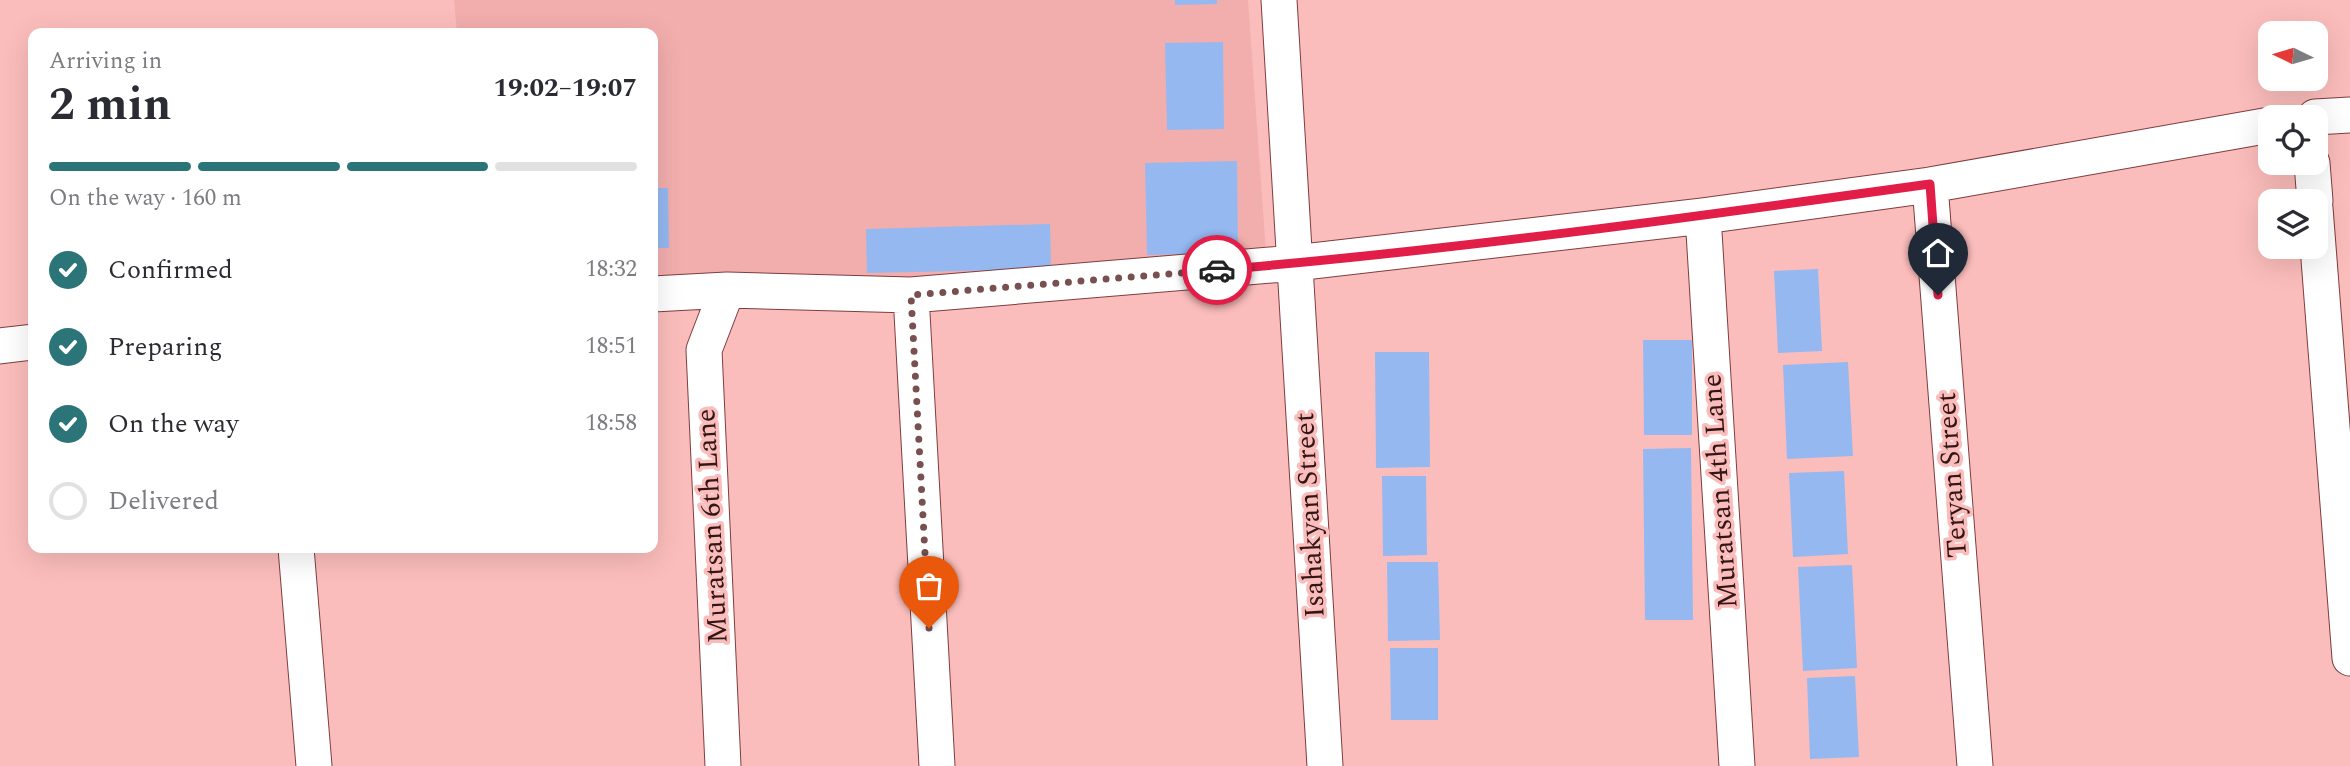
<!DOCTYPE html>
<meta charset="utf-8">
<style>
:root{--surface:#fff;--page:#f7f7f7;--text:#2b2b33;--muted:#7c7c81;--line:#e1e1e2;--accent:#2b7579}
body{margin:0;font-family:Spectral,serif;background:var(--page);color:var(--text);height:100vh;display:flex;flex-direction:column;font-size:26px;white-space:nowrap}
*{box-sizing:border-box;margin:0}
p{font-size:23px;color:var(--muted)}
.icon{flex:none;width:38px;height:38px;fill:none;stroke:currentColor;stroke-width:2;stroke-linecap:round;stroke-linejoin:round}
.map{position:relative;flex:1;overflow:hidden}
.details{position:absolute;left:28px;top:28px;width:630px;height:525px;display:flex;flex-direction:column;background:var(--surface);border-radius:14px;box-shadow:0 7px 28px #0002}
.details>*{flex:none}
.needle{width:46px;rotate:275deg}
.fabs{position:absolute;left:2258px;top:21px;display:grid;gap:14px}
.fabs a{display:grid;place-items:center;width:70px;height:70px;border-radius:14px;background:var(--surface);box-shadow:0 7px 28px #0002;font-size:35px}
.pin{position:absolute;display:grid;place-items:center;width:60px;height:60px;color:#fff;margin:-72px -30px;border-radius:50% 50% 50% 0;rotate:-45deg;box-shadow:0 0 7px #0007}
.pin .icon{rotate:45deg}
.courier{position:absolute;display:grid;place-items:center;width:70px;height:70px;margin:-35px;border:5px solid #e11d48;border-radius:50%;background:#fff;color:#222;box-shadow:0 2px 9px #0007}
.overview em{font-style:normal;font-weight:700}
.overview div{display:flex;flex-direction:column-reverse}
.overview{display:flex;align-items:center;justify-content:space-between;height:119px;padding:0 21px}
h1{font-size:46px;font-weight:700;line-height:52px}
.bar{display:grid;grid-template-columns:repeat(4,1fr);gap:10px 7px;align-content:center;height:84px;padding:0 21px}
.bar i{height:9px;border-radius:5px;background:var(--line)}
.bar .selected{background:var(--accent)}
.bar p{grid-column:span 4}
ol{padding:0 21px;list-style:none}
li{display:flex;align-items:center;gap:21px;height:77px}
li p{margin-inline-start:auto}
li .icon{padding:7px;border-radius:50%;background:var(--accent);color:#fff;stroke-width:4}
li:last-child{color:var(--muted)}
li i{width:38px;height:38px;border:4px solid var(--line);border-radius:50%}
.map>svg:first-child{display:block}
.built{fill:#f2aead}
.building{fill:#95b8f1}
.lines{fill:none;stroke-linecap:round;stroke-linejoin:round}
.minor-casing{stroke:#7f3d3f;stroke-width:37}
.minor{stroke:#fff;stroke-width:35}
.done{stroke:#785050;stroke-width:7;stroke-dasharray:0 12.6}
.route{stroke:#e11d48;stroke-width:9}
.labels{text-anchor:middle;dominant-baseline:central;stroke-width:7;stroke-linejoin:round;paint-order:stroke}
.street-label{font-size:28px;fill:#321616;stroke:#fbbdbb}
</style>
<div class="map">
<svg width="2350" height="766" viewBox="0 0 2350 766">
<rect width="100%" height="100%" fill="#fbbdbb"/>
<path class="built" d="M454,0h794l19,266 -614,38v-271h-196z"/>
<path class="building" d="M1175,0h42v4l-42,1z
M1223,42l1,87 -57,1 -2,-87z
M1237,161l1,92 -91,2 -2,-92z
M653,188h15l1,60h-16z
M1050,224l1,45 -184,4 -1,-44z
M1818,269l4,82 -44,2 -4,-82z
M1643,340h49v95h-48z
M1375,352h54l1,115 -54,1z
M1848,362l5,94 -66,3 -4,-94z
M1691,448l2,172h-48l-2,-171z
M1844,471l4,83 -55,3 -4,-84z
M1382,476h44l1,79 -44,1z
M1387,562h51l2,78 -52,1z
M1852,565l5,103 -54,3 -5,-104z
M1390,648h48v72h-47z
M1855,676l4,81 -49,2 -3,-81z"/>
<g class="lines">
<g class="minor-casing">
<path id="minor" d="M1279,0l46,766
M2315,117l35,-2
M2312,163l3,38
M1930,185l45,581
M2315,208l35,450
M1703,216l34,550
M653,294l74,-4 184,5 384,-32 408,-47 227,-31 340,-60
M911,295l26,471
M0,346l33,-4
M296,548l18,218
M723,766l-19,-416 23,-60"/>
</g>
<use href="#minor" class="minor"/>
</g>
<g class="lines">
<path class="done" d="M929,628l-18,-333 306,-25"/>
<path class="route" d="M1217,270c238,-20 476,-53 713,-86l8,111"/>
</g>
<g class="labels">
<g class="street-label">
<text transform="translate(1952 475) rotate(-94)">Teryan Street</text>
<text transform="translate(1720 491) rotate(-94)">Muratsan 4th Lane</text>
<text transform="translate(1310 515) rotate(-93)">Isahakyan Street</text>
<text transform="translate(712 526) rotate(-93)">Muratsan 6th Lane</text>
</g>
</g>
</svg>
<div class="fabs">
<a><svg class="needle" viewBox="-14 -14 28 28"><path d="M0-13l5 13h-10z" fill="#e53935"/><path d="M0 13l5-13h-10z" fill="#7c7c81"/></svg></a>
<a><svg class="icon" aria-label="locate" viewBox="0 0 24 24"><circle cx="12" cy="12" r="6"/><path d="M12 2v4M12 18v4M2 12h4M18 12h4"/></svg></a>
<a><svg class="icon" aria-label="layers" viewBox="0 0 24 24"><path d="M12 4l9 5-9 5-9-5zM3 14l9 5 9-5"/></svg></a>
</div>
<div class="pin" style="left:929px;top:628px;background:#ea580c"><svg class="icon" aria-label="bag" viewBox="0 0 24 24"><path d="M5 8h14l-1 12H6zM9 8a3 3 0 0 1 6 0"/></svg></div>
<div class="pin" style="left:1938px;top:295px;background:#1f2937"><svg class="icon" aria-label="home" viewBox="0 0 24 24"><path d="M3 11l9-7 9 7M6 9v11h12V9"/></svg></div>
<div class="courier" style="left:1217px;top:270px"><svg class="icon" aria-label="car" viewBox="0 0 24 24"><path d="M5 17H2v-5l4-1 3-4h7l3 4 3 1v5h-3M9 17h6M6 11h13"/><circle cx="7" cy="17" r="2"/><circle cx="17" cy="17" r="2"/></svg></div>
<section class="details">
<div class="overview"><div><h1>2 min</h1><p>Arriving in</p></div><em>19:02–19:07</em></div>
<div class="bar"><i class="selected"></i><i class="selected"></i><i class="selected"></i><i></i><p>On the way · 160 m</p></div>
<ol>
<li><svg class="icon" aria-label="check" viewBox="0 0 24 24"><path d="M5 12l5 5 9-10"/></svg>Confirmed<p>18:32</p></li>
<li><svg class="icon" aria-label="check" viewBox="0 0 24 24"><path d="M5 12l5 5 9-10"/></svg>Preparing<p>18:51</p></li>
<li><svg class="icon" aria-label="check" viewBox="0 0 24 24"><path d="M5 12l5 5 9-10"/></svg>On the way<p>18:58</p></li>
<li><i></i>Delivered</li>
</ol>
</section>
</div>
